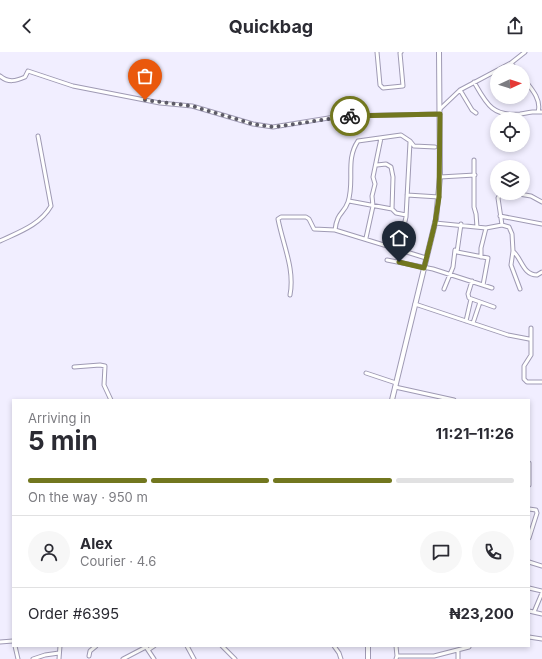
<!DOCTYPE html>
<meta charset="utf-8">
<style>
:root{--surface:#fff;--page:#f7f7f7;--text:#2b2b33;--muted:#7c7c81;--line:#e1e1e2;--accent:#72771f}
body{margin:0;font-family:Inter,sans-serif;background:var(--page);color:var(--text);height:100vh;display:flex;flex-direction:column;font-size:15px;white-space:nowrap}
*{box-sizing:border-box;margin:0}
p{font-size:13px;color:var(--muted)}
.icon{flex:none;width:22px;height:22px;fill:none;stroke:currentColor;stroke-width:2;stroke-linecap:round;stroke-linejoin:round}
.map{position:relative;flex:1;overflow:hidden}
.drawer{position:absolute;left:12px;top:347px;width:518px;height:248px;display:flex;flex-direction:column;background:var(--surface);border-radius:0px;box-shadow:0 2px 6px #0003}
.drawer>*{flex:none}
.needle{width:26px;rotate:87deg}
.fabs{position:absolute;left:490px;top:12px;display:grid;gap:8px}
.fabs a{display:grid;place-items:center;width:40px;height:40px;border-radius:50%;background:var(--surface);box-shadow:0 2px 6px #0003;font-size:20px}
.pin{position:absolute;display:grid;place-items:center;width:34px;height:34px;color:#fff;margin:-41px -17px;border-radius:50% 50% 50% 0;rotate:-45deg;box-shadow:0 0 4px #0007}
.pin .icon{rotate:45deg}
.courier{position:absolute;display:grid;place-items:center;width:40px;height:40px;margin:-20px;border:3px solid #72771f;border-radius:50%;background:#fff;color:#222;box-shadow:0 1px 5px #0007}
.headline em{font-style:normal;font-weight:700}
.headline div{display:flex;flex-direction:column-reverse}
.headline{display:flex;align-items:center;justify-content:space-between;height:68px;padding:0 16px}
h1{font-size:26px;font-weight:700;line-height:30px}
.bar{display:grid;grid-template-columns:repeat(4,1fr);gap:6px 4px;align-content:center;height:48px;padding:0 16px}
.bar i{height:5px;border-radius:3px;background:var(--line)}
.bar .current{background:var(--accent)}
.bar p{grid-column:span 4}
.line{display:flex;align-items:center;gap:10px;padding:0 16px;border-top:1px solid var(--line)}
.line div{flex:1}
.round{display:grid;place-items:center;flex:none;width:42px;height:42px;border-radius:21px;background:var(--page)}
header{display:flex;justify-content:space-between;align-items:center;height:52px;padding:0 16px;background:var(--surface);font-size:18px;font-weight:700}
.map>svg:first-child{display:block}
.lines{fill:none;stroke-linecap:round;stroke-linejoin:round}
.minor-casing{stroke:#9f9ab4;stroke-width:5}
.major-casing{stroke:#9f9ab4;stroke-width:6}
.minor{stroke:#fff;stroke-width:3}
.major{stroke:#fff;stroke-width:4}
.done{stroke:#5d5b67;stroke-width:4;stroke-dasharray:0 7.2}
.route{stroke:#72771f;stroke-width:5}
</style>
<header><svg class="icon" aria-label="back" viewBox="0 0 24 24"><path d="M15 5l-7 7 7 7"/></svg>Quickbag<svg class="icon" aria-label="share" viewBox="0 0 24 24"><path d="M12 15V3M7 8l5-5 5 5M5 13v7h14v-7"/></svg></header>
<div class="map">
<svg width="542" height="607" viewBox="0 0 542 607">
<rect width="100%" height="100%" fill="#f1eeff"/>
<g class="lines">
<g class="minor-casing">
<path id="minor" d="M377,0l3,33 3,3 20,-2 -3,-33 1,-1
M511,11l6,8
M0,24c8,7 16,5 25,1l3,-6 45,15 87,17 32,3 61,18 20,3 68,-11 99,-2
M523,26c7,9 19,21 15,34
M474,30c12,21 18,35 46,32 7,-1 15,-3 22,-2
M460,38l12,20 4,3
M440,57l20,-19 51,-27 14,-11
M474,108v47l2,7 1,13
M377,113l9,-1 5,3 2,10 -1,32 4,4 10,2
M440,125l35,-2
M501,141l-3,5 4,27
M513,141l18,3 11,6
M407,143l32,2
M349,149l43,8
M500,164l42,8
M435,171l51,5 16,-3 7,2 3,7 1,17 -2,14 9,24
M335,178c2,-18 9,-16 13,-28 7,-21 -3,-42 10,-61l43,-6 9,6 4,5 21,1
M366,186l7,-32 -1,-10 3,-12 -2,-7 8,-39
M0,189c19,-9 40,-16 51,-35l-13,-70
M399,196l7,-31 4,-75
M513,199c9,8 10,24 24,24l5,-3
M457,200l31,6 -5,27
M481,205v-9l5,-20
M387,208l46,9 59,19
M472,229l-4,13 1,4 25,9
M444,237l9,-22 2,-17 2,2 4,-28
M290,243c5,-26 -7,-50 -12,-76l3,-2h25l3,2 5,10 21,1 91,28
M415,252l93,31 21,4
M466,269l5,-22
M473,271l7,-21
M531,276v27l-7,11v13l3,3h15
M74,315l26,-2 5,1 -1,19 7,15
M366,321l30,10
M395,335l59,13
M529,411v22
M529,457l7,1 1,3 -8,25
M529,510l13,4
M529,536l13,3
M529,559l13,3
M534,560l8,-19
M529,585l13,2
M0,590l13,-1
M15,594l3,13
M187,594l7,13
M222,594l13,13
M334,594l5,7 2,6
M396,594l1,10
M146,595l8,12
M148,598l6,-4
M458,599v8
M89,604l1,-5 6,-5
M33,607l12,-4 14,-2
M59,607l1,-13
M123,607l23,-12
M396,607l1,-3h37l35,-9"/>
</g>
<g class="major-casing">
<path id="major" d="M392,348l44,-181 4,-42 -1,-125
M368,607v-13"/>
</g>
<use href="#minor" class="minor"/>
<use href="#major" class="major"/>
</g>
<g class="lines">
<path class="done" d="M145,48l47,6 61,18 20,3 77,-11"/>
<path class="route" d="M350,64l90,-2 -1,83 -4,26 -11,45 -25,-6"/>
</g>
</svg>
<div class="fabs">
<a><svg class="needle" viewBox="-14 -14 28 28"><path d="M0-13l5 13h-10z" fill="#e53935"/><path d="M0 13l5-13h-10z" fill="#7c7c81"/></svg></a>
<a><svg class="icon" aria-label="locate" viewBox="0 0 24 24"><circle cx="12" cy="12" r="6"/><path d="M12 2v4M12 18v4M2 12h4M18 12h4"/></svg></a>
<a><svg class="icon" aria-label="layers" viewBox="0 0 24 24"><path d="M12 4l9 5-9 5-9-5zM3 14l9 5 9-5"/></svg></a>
</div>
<div class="pin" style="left:145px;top:48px;background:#ea580c"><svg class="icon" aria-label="bag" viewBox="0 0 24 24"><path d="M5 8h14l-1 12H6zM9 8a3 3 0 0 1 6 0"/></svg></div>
<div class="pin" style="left:399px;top:210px;background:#1f2937"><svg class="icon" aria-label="home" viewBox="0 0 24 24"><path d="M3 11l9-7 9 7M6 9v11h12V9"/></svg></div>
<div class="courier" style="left:350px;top:64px"><svg class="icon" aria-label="bike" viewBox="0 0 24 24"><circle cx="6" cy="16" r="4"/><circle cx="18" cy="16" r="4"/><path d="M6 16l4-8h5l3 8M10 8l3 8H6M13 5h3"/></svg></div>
<section class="drawer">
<div class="headline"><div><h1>5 min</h1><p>Arriving in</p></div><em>11:21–11:26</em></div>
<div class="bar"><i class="current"></i><i class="current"></i><i class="current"></i><i></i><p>On the way · 950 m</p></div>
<div class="line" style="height:72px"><a class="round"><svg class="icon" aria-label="person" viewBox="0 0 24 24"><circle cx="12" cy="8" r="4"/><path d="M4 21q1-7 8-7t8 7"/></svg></a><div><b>Alex</b><p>Courier · 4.6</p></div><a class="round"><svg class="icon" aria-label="chat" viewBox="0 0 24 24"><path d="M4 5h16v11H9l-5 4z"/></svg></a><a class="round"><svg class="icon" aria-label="phone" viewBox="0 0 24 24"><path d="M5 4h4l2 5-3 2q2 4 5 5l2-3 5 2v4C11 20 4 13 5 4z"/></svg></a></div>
<div class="line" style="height:52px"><div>Order #6395</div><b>₦23,200</b></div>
</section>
</div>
